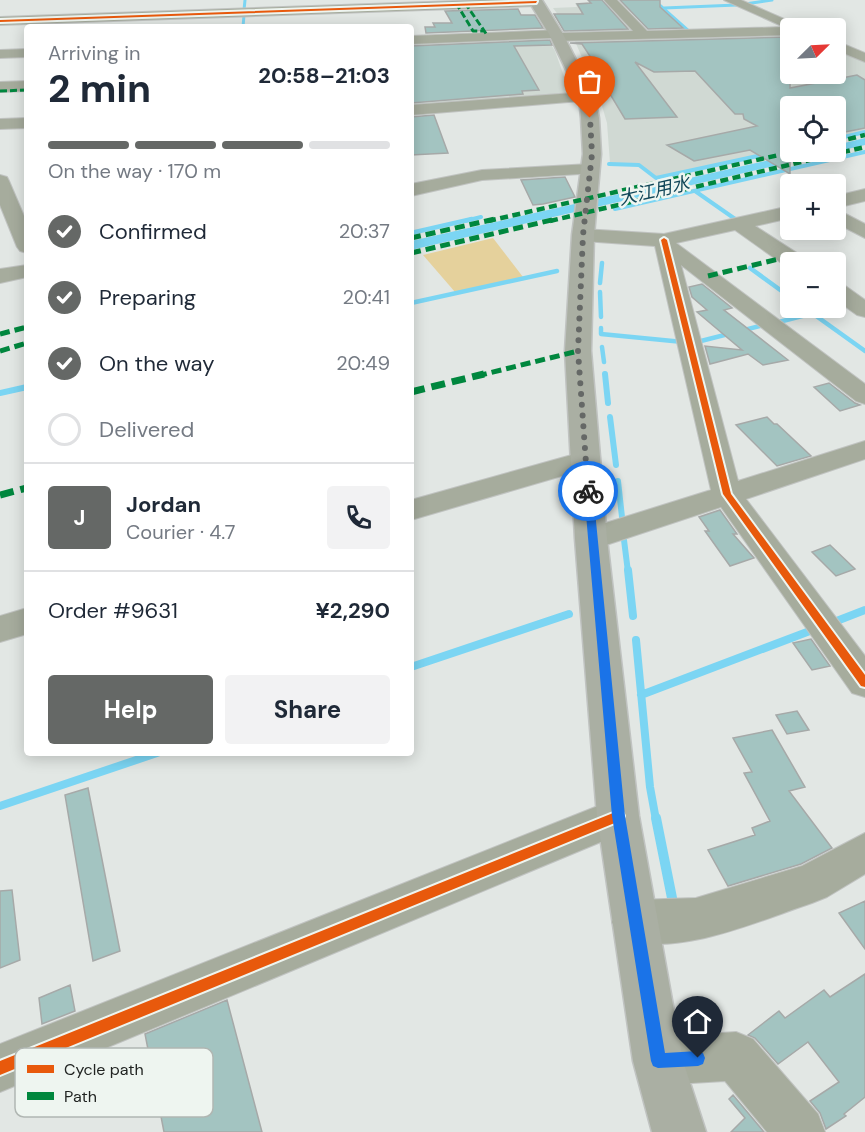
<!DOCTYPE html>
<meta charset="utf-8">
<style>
:root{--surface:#fff;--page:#f2f2f3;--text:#1f2937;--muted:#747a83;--line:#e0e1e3;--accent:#656866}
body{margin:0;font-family:"DM Sans","Noto Sans JP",sans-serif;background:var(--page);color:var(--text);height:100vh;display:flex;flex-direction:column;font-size:22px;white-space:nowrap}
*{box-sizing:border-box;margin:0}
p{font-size:20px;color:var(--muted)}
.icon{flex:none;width:33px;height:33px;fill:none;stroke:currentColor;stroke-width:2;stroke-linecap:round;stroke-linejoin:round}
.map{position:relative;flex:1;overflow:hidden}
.drawer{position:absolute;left:24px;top:24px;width:390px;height:732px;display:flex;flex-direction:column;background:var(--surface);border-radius:6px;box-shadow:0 3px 15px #0003}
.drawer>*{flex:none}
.needle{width:39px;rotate:66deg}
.fabs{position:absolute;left:780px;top:18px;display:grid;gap:12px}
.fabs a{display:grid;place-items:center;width:66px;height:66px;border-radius:6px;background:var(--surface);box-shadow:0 3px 15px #0003;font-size:30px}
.pin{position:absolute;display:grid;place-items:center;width:51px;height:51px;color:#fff;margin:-62px -26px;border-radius:50% 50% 50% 0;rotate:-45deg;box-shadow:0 0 6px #0007}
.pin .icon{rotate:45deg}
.courier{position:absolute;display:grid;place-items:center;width:60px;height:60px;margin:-30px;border:4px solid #1a73e8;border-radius:50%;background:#fff;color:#222;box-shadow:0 2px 8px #0007}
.summary em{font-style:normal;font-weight:700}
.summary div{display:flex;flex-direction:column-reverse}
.summary{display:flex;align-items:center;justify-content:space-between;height:102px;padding:0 24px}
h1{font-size:39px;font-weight:700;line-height:45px}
.bar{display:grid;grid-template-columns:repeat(4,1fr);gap:9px 6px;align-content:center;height:72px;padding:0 24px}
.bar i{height:8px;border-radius:4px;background:var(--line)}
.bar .on{background:var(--accent)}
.bar p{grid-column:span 4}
.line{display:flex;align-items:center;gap:15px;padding:0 24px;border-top:2px solid var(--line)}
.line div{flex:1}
.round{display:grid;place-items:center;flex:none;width:63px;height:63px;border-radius:6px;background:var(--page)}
ol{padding:0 24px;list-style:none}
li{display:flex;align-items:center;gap:18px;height:66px}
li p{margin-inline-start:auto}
li .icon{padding:6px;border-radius:50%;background:var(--accent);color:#fff;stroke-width:4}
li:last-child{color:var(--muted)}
li i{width:33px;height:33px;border:3px solid var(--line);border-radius:50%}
.cta{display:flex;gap:12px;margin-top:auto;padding:12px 24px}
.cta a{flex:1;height:69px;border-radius:6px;background:var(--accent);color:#fff;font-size:24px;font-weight:700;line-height:69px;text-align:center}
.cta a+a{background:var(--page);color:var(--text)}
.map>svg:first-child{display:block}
.built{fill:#d0d9d3}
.green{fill:#e5d19c}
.water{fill:#7bd5f3}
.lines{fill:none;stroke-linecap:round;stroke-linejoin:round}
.stream-far5{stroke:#7bd5f3;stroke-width:3}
.stream-far4{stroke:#7bd5f3;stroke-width:4}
.stream-far3{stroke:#7bd5f3;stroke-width:4.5}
.stream-far2{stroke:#7bd5f3;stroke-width:6}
.stream-far1{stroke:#7bd5f3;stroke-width:8}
.stream{stroke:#7bd5f3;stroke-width:10}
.building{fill:#a3c4c1;stroke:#a6a9a8;stroke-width:1.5}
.minor-casing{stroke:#c0c3c1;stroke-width:2}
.major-casing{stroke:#c0c3c1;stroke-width:3}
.minor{fill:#a6ac9d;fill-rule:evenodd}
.major{fill:#aaafa3;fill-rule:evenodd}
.quiet-far3{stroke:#00873e;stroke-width:3;stroke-dasharray:7 3;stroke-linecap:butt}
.quiet-far2{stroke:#00873e;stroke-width:4.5;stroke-dasharray:8 4.5;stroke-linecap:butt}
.quiet-far1{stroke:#00873e;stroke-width:5;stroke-dasharray:10 5;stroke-linecap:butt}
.quiet{stroke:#00873e;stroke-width:7;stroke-dasharray:14 7;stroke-linecap:butt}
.cycleway-casing{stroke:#eef5f0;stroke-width:4}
.cycleway{fill:#e8590c;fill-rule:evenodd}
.route{fill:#1a73e8}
.done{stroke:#656866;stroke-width:6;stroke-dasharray:0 10.8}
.labels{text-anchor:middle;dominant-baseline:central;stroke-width:5;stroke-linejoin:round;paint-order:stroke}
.far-water-label{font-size:18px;font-style:italic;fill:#104658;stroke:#eef5f0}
.key{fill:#eef5f0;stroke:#b0b6b2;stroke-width:1.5}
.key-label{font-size:16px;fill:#212422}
</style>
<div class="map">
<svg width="865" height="1132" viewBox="0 0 865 1132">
<rect width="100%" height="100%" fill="#e2e7e4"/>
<path class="built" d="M608,2l31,31 -67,2 -3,-6 -15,-12 5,-1 -6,-8 24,-1 -2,-4z
M790,33v41h46v-25l29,13v69l-29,7v-32h-46v42l-134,29 -16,-13 -30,-1 -3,-40 -7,-24 -26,-60z
M547,38l8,13 16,45 -160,11v-65z"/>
<path class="green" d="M493,238l30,39 -68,15 -32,-37z"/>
<path class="water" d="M865,138v7l-454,105v-9l394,-89h31v-7z"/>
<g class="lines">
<path class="stream-far5" d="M654,0l35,31
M745,4l27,-4
M664,8l73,-3
M244,10l1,-10
M243,27l1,-12"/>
<path class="stream-far4" d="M836,139l29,-7
M609,164l30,1 17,13 111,-24
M695,191l43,30
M615,209l250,-57
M465,221l16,-4"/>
<path class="stream-far3" d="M736,219l3,2
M411,233l61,-14
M750,268l40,29
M600,283l2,-20
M600,292l1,25
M411,303l146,-32
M805,308l60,43
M775,323l58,-15
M601,328v6l82,8
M697,342l67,-17
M602,347l2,15"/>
<path class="stream-far2" d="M605,374l3,29
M0,393l27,-6
M610,417l6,48
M618,481l4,36
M624,540l4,32"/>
<path class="stream-far1" d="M628,570l5,46
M834,622l31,-12
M636,640l14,147 6,33
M411,667l158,-53
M641,695l174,-66
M0,806l157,-53"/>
<path class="stream" d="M656,818l17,85"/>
</g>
<path class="building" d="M588,0h14l26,29 -64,2 -10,-17h29l-6,-10 14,-1z
M620,0h40v7l23,21 -35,1z
M518,9l3,6h14l8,13 -117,5 -1,-6h10l-2,-4h19l-7,-12z
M790,37v51l67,-13 8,5v48l-20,4 -9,-5v-21h-46v68l-40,-24 -56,11 -27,-16 90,-19 -13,-7 -1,-5h-8l-40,-43 -41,1 -19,-10 42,55 -52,2 -24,-40h4l-23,-35 -12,-1z
M550,40l2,5 -38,1 25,44 -17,1 1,3 -112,9v-57z
M434,115l14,38 -37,2v-38z
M565,177l10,20 -32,7 -10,1 -12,-25z
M702,284l30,24 -8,2 64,50 -25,5 -15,-11 -38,10 -5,-18 37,4 -45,-38 10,-2 -15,-13 -3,-10z
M829,383l26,20 5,2 -20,6 -26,-24z
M767,417l7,7h3l34,32 -34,10 -41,-41z
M720,510l17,24h-4l21,24 -24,8 -25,-35h4l-10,-14z
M830,545l25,24 -19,7 -24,-24z
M811,639l19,27 -18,4 -19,-27z
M797,711l12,19 -22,4 -11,-19z
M772,730l33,57 -16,4 43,57 -31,16 -73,22 -20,-36 47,-15 -3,-7 18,-7 -26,-48 8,-1 -19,-34z
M88,788l32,163 -27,10 -28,-166z
M12,890l8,70 -20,8v-77z
M865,901v48l-26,-36z
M865,974v123l-21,17 2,2 -20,13 -6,-16 -10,-12 29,-19 -31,-40 -30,22 -23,-26 -7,-3 31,-24 6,7 39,-28 6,7z
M70,985l5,26 -33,13 -3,-26z
M227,1000l35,132h-98l-19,-98z
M733,1095l31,37h-33l14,-14 -16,-19z"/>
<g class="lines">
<g class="minor-casing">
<path id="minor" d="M486,0h55l1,2 -6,4 -536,19v-8z
M604,0h13l30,31 137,-4 -60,-27h17l59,26 -2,2h-8v7l-233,6 -6,-3 -140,6v-8l145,-6 6,3 71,-2z
M836,41l29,12v9l-29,-12z
M27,49v8l-27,1v-8z
M27,81v10l-27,1v-10z
M587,92l6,2 2,3 -2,3 -182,15v-10z
M27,118v10l-27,1v-10z
M590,164l6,1 3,4 -3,4 -114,7 -71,16v-12l71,-14z
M0,175l7,2 2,4 18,42v30l-7,-2 -3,-4 -17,-42z
M865,189v12l-29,7v-12z
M790,206v12l-35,8 48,31 2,5h-15v5h-3l-52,-37 -59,13 189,141v20l-9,-3 -175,-136 57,216 127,-40v18l-119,40 119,157v41l-13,-4 -131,-186 -130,43 -11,-3 -4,-8 4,-8 131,-41 -56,-244 -72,-5 -7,-2 -3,-4 3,-4 7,-2 81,5z
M836,209l29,15v14l-29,-15z
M27,265v12l-27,6v-14z
M836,283l8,2 21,15v17l-8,-2 -21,-15z
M586,451l10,3 4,6 -4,6 -185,54v-20z
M27,608v26l-27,8v-26z
M618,798l14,5 6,13 -6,13 -632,263v-48z
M865,833v41l-38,23 -15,6c-54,18 -139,57 -193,34l-7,-15 7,-15 15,-7 62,-2 106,-32z
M736,1032l17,7 65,75 7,18h-58l-42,-51 -67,4 -17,-7 -7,-17 7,-17 17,-7z"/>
</g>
<g class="major-casing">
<path id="major" d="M528,0h14l21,34 32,63 4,21 2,36 -7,81 -3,116 16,188 32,277 44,245 23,71h-54l-19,-71 -36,-245 -22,-277 -10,-188 7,-116 11,-81 -2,-36 -2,-21 -30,-63z"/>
</g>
<use href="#minor" class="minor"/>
<use href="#major" class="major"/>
<path class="quiet-far3" d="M456,3l17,28h11
M465,3l22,32
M0,91l27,-1"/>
<path class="quiet-far2" d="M836,142l29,-7
M488,221l304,-69
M550,221l315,-74"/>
<path class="quiet-far1" d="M411,238l84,-19
M411,253l145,-34
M708,276l79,-19
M0,334l27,-7
M0,351l27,-8
M477,376l101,-25"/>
<path class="quiet" d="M411,392l73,-18
M0,495l27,-7"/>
<g class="cycleway-casing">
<path id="cycleway" d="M537,1l-1,2 -536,19v-2z
M664,238l3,2 64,254 134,181v12l-4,-1 -138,-192 -62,-254z
M618,811l4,1 2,4 -2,4 -622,255v-14z"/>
</g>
<use href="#cycleway" class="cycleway"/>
</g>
<path class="route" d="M588,488l5,3 32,325 40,237 33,-2 5,2 2,5 -2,6 -5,2 -40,2 -5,-2 -2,-5 -39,-245 -28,-325z"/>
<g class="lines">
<path class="done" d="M588,491l-10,-140 5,-116 9,-81 -2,-36"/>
</g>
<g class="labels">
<g class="far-water-label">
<text transform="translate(654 191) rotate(-13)">大江用水</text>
</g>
</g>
<rect x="15" y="1048" width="198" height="69" rx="9" class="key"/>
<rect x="27" y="1065" width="27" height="8" fill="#e8590c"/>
<rect x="27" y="1092" width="27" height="8" fill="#00873e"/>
<g class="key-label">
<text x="64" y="1075">Cycle path</text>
<text x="64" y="1102">Path</text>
</g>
</svg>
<div class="fabs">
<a><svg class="needle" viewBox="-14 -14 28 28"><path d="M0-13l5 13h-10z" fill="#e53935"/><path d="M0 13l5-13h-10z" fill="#747a83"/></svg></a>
<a><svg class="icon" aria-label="locate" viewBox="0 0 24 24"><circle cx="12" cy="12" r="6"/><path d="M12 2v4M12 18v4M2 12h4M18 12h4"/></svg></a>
<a>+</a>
<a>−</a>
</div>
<div class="pin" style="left:590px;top:118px;background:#ea580c"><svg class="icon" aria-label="bag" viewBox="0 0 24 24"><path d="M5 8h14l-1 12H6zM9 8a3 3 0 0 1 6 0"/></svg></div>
<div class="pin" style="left:698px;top:1058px;background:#1f2937"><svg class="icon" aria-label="home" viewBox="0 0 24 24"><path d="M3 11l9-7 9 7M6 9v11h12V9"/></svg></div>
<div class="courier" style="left:588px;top:491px"><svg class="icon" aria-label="bike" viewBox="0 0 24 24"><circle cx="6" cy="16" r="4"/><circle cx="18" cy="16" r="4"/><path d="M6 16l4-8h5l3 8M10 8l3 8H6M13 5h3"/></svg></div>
<section class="drawer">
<div class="summary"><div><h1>2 min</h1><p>Arriving in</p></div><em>20:58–21:03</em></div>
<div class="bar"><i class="on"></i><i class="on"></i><i class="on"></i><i></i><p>On the way · 170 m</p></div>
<ol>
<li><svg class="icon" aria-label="check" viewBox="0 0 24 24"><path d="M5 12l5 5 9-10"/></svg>Confirmed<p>20:37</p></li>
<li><svg class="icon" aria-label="check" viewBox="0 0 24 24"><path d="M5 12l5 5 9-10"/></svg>Preparing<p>20:41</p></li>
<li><svg class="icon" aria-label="check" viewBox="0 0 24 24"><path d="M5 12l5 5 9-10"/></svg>On the way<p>20:49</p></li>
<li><i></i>Delivered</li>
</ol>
<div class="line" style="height:108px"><b class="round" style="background:var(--accent);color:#fff">J</b><div><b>Jordan</b><p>Courier · 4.7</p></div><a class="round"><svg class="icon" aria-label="phone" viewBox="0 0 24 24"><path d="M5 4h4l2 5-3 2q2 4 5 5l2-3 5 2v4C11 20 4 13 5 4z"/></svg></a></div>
<div class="line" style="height:78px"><div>Order #9631</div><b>¥2,290</b></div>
<div class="cta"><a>Help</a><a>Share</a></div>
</section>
</div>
